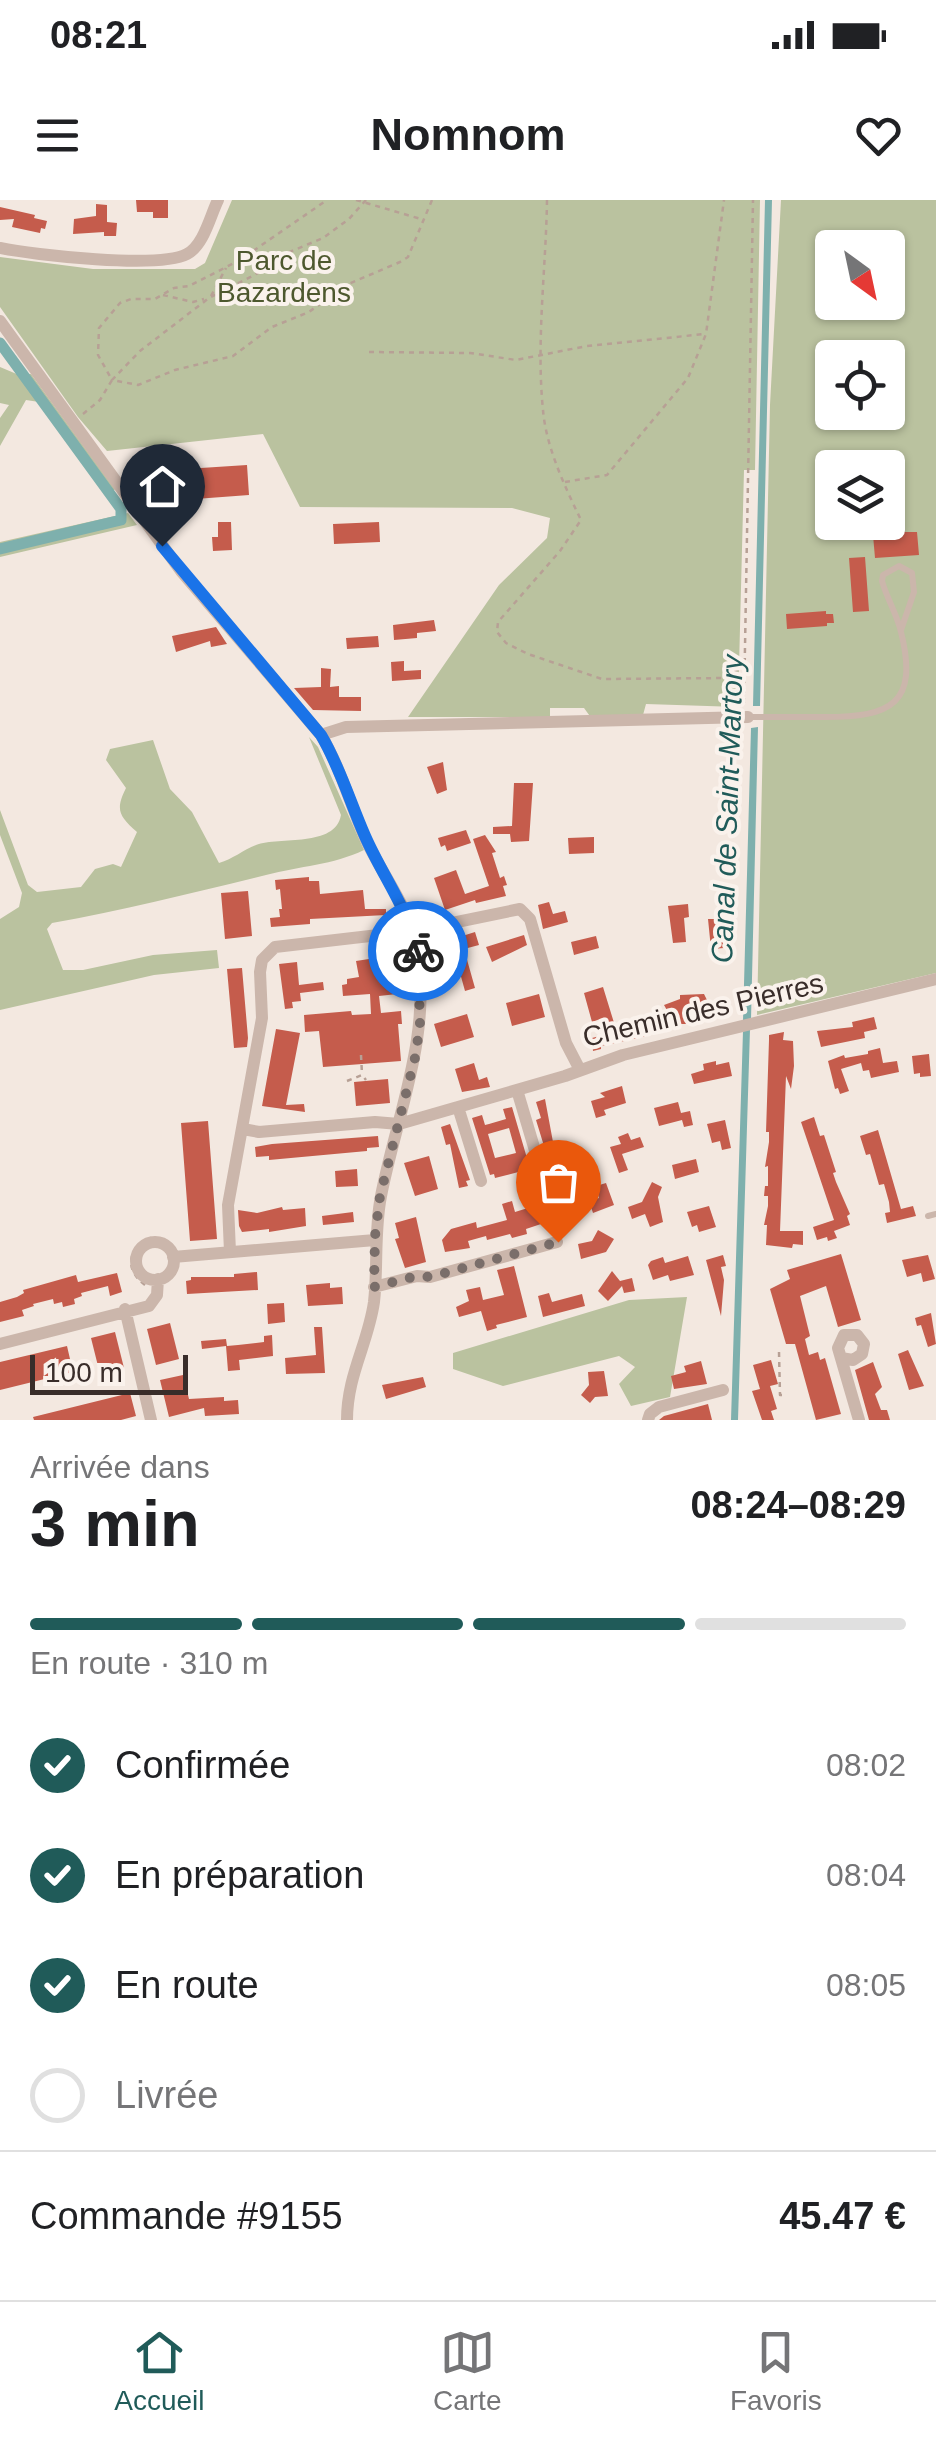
<!DOCTYPE html>
<html lang="fr">
<meta charset="utf-8">
<style>
:root{--surface:#fff;--page:#f6f6f6;--text:#202124;--muted:#757577;--line:#e0e0e0;--accent:#205b59}
body{margin:0;font-family:Arial,sans-serif;background:var(--page);color:var(--text);height:100vh;display:flex;flex-direction:column;font-size:38px;white-space:nowrap}
*{box-sizing:border-box;margin:0}
p{font-size:32px;color:var(--muted)}
.icon{flex:none;width:55px;height:55px;fill:none;stroke:currentColor;stroke-width:2;stroke-linecap:round;stroke-linejoin:round}
.map{position:relative;height:1220px;overflow:hidden}
.side{display:flex;flex-direction:column;background:var(--surface);flex:1}
.side>*{flex:none}
.needle{width:65px;rotate:147deg}
.tools{position:absolute;left:815px;top:30px;display:grid;gap:20px}
.tools a{display:grid;place-items:center;width:90px;height:90px;border-radius:10px;background:var(--surface);box-shadow:0 2px 8px #0004;font-size:50px}
.scale{position:absolute;left:30px;bottom:25px;width:158px;box-sizing:border-box;padding-left:10px;border:5px solid #392d2a;border-top:0;font-size:28px;line-height:35px;white-space:nowrap;color:#392d2a;-webkit-text-stroke:8px #faf2ec;paint-order:stroke}
.pin{position:absolute;display:grid;place-items:center;width:85px;height:85px;color:#fff;margin:-102px -42px;border-radius:50% 50% 50% 0;rotate:-45deg;box-shadow:0 0 10px #0007}
.pin .icon{rotate:45deg}
.courier{position:absolute;display:grid;place-items:center;width:100px;height:100px;margin:-50px;border:8px solid #1a73e8;border-radius:50%;background:#fff;color:#222;box-shadow:0 2px 12px #0007}
.overview em{font-style:normal;font-weight:600}
.overview div{display:flex;flex-direction:column-reverse}
.overview{display:flex;align-items:center;justify-content:space-between;height:170px;padding:0 30px}
h1{font-size:65px;font-weight:600;line-height:75px}
.bar{display:grid;grid-template-columns:repeat(4,1fr);gap:15px 10px;align-content:center;height:120px;padding:0 30px}
.bar i{height:12px;border-radius:8px;background:var(--line)}
.bar .current{background:var(--accent)}
.bar p{grid-column:span 4}
.line{display:flex;align-items:center;gap:25px;padding:0 30px;border-top:2px solid var(--line)}
.line div{flex:1}
ol{padding:0 30px;list-style:none}
li{display:flex;align-items:center;gap:30px;height:110px}
li p{margin-inline-start:auto}
li .icon{padding:10px;border-radius:50%;background:var(--accent);color:#fff;stroke-width:4}
li:last-child{color:var(--muted)}
li i{width:55px;height:55px;border:5px solid var(--line);border-radius:50%}
.status{display:flex;justify-content:space-between;align-items:center;height:70px;padding:0 50px;background:var(--surface);direction:ltr}
.status svg{height:28px;fill:currentColor}
header{display:flex;justify-content:space-between;align-items:center;height:130px;padding:0 30px;background:var(--surface);font-size:45px;font-weight:600}
.menu{display:flex;justify-content:space-around;align-items:center;height:140px;border-top:2px solid var(--line);background:var(--surface);font-size:28px;color:var(--muted)}
.menu a{display:grid;justify-items:center;gap:5px}
.menu .current{color:var(--accent)}
.map>svg:first-child{display:block}
.green{fill:#bac29f;fill-rule:evenodd}
.water{fill:#7eb0ad}
.lines{fill:none;stroke-linecap:round;stroke-linejoin:round}
.canal{stroke:#7eb0ad;stroke-width:11}
.building{fill:#c55c4c;fill-rule:evenodd}
.path{stroke:#b7a095;stroke-width:2.5;stroke-dasharray:5 5;stroke-linecap:butt}
.service{stroke:#cbb6ab;stroke-width:6}
.minor{stroke:#cbb6ab;stroke-width:12}
.done{stroke:#7a6e6a;stroke-width:10;stroke-dasharray:0 18}
.route{stroke:#1a73e8;stroke-width:12}
.labels{text-anchor:middle;dominant-baseline:central;stroke-width:8;stroke-linejoin:round;paint-order:stroke}
.park-label{font-size:28px;fill:#4d582e;stroke:#faf2ec}
.street-label{font-size:28px;fill:#392d2a;stroke:#faf2ec}
.water-label{font-size:30px;font-style:italic;fill:#205b59;stroke:#faf2ec}
</style>
<div class="status"><b>08:21</b><svg viewBox="0 0 49 12"><path d="M0 12V9h3v3zM5 12V6h3v6zM10 12V3h3v9zM15 12V0h3v12zM26 1h20v11H26zM47 4h2v5h-2z"/></svg></div>
<header><svg class="icon" aria-label="menu" viewBox="0 0 24 24"><path d="M4 6h16M4 12h16M4 18h16"/></svg>Nomnom<svg class="icon" aria-label="heart" viewBox="0 0 24 24"><path d="M12 20l-8-8c-3-5 5-10 8-4 3-6 11-1 8 4z"/></svg></header>
<div class="map">
<svg width="936" height="1220" viewBox="0 0 936 1220">
<rect width="100%" height="100%" fill="#f3e8e0"/>
<path class="green" d="M232,0h528l-5,270h-11l-6,237 -92,-3 -3,11 -51,4 -8,-11h-34v9h-142l91,-132 48,-47 3,-20 -38,-10 -212,-1 -37,-73 -156,17 -29,-34 -78,-110v-50l93,12h102l10,-6z
M781,0h155v773l-179,42 13,-610zM832,48h56v54h-56zM832,158h56v54h-56zM832,268h56v54h-56z
M0,167l19,8 12,-1 84,115 -2,3 -5,1 -69,-91 -13,-2 -26,46v-28l9,-13 -9,-2z
M128,313l9,12 -137,32v-15z
M309,537l9,10 46,103c-31,15 -64,16 -98,25 -71,17 -141,35 -214,48l-5,6 16,41h20l70,-15 64,-5 2,18 -65,7 -154,35v-91l19,-12 3,-14 -22,-58v-25l28,75 9,7 44,-5 14,-18 18,-5 8,3 16,-35c-18,-16 -22,-22 -11,-44l-20,-28 4,-11 43,-9 17,49 22,23 27,51c14,-4 24,-13 37,-18 24,-9 79,3 85,-30z
M687,1097l-17,100 -39,9 -12,-22 16,-17 -16,-11 -116,30 -50,-17v-16l176,-53z"/>
<path class="water" d="M765,0h7l-12,506h-7z
M758,527l-7,293 -8,1 8,-293z
M750,829l-12,391h-7l12,-389z"/>
<g class="lines">
<path class="canal" d="M0,143l121,166v11l-121,29"/>
</g>
<path class="building" d="M136,0h32v18h-15v-6h-16z
M96,4l11,1v17l10,1 -1,13h-12v-4l-31,2 1,-15 22,-3z
M0,7l35,8 -1,3 13,3 -2,8 -4,-1 -1,5 -28,-6 2,-8 -14,1z
M247,265l2,30 -67,5 -1,-15 -10,1 -1,-16z
M218,322h13l1,28 -19,1 -1,-14h6z
M379,322l1,20 -46,2 -1,-20z
M902,332h15l2,23 -44,3 -2,-23z
M865,357l4,54 -16,1 -4,-54z
M826,411v3h7l1,9h-7v3l-40,3 -1,-15z
M434,420l2,11 -19,2v5l-23,2 -1,-15z
M216,427l11,17 -16,3 -1,-6 -34,11 -4,-16z
M378,436l1,11 -32,2 -1,-11z
M404,461v10l17,-1v9l-29,2 -1,-19z
M321,468l10,1 -1,18 9,-1v11h22v14l-48,-1 -19,-22 27,-1z
M443,562l4,28 -10,4 -10,-27z
M514,583h19l-4,58 -18,1 -1,-8h-17v-7l19,-1z
M466,630l5,13 -24,8 -2,-6 -4,2 -3,-9z
M485,635l11,17 -4,1 8,25 4,-2 3,9 -4,1 3,10 -30,7 -1,-3 -30,10 -11,-32 22,-8 9,24 24,-8 -16,-47z
M594,637v16l-25,1 -1,-16z
M309,677v4h10l1,13 43,-4 2,19h21v6l-76,4v5l-39,3 -1,-9 10,-1 -1,-8h3l-2,-20 -4,1 -1,-10z
M248,691l4,45 -27,3 -4,-46z
M549,702l4,12 12,-3 3,11 -25,7 -5,-24z
M688,704l1,13 -5,1 2,24 -13,1 -5,-37z
M708,719h14l2,29 -13,1z
M475,732l4,13 -15,4 11,39 -10,3 -5,-18 -14,4 -9,-33z
M524,735l3,10 -35,17 -6,-15z
M596,736l3,12 -25,7 -3,-13z
M391,751l2,24 11,-1 2,19 -27,3 2,17 20,-2 1,13h-4l3,37 -78,6 -4,-36 -14,1 -1,-17 47,-4 1,4 19,-1 -1,-20 -27,2 -1,-11 5,-1v-5l12,-2 -3,-16 26,-4v-5z
M297,762l2,23 24,-3 1,8 -24,3 1,8 -9,1 1,6 -8,1 -6,-45z
M242,768l6,70 -1,9 -13,1 -7,-79z
M603,787l12,39 34,-8 3,12 -6,2 1,4 -46,10v3l-8,2 -1,-13 12,-3 -4,-16 -8,3 -8,-29z
M539,794l6,23 -33,9 -6,-23z
M704,794l5,10 -4,4 -9,1 -11,6 1,9h-9v-12h-9l-4,-7 16,-6v-4z
M467,814l7,23 -33,10 -7,-23z
M874,817l3,12 -13,3 1,6 -44,9 -4,-16 36,-4 -1,-5z
M276,829l24,4 -14,72 18,-1 1,8 -43,-6z
M784,832l-1,8 10,1 1,25 -3,23 -5,-13 -6,155h23v14l-10,-1 -1,4 -26,-3 1,-20h-3l4,-19v-10h-4l1,-10h3v-20l-3,1 4,-25v-10h-3l3,-92v-5z
M880,848l3,15 14,-2 2,11 -28,6 -2,-8 -6,1 -2,-8 -20,6 8,22 -9,3 -2,-6 -3,1 -7,-28 16,-6 1,3 23,-4v-3z
M929,854l2,22 -11,1v-4l-6,1 -2,-18z
M716,861v4l13,-3 3,14 -38,8 -3,-10 13,-4 -1,-6z
M474,863l5,17 8,-3 3,10 -28,5 -7,-23z
M388,879l2,24 -34,3 -2,-24z
M622,886l4,17 -22,7 2,5 -10,3 -5,-17 14,-4 -5,-4z
M545,899l8,43 4,-1 6,18 -10,3 -1,-4 -4,1 -12,-39 5,-2 -5,-16z
M678,902l3,11 9,-2 3,14 -9,2 -2,-7 -23,6 -5,-18z
M512,907l17,58 -4,1 1,4 -31,8 -1,-4 -4,1 -18,-57 10,-3 3,10 4,-1 17,-5 -3,-10zM509,928l7,25 -21,5 -7,-24z
M814,917l6,19 4,-1 12,37 -3,1 3,9 14,32 -3,2 3,9 -16,6 3,7 -9,3 -1,-4 -10,3 -4,-13 21,-7 -33,-98z
M725,920l6,28 -9,2 -2,-9 -8,2 -5,-19z
M208,921l9,118 -27,2 -9,-118z
M450,924l20,56 -4,1 2,5 -9,2 -9,-44 -4,1 -5,-18z
M878,930l23,79 12,-3 3,10 -29,7 -2,-10 5,-1 -1,-10 -5,-18 -5,1 -9,-31 -4,1 -6,-19z
M628,933l3,7 9,-3 4,10 -22,7 6,16 -9,3 -9,-26 11,-3 -3,-7z
M378,936l1,11 -12,1v3l-98,9v-4l-13,1 -1,-10 17,-3z
M429,956l9,33 -23,7 -11,-33z
M696,959l3,13 -24,7 -3,-14z
M357,969l1,17 -22,1 -1,-16z
M652,982l10,5 -4,10 5,25 -13,5 -5,-13 -13,5 -4,-12 14,-5z
M606,983l8,22 -21,8 -4,-12 10,-3 -3,-12z
M557,999l5,18 -36,12 1,5 -15,4 -2,-4 -23,6 -1,-4 -18,5 2,7 -25,4 -3,-12 9,-11 25,-7 1,6 30,-8 -5,-16 10,-3 3,11z
M709,1006l7,21 -17,5 -2,-7 -5,2 -5,-15z
M282,1007l1,3 22,-2 1,18 -37,6v-3l-27,3 -3,-6 -1,-16 19,3z
M353,1012l1,10 -31,3 -1,-9z
M416,1017l10,45 -21,6 -10,-29 4,-1 -4,-15z
M598,1030l16,9 -8,13 -25,7 -3,-15 14,-3z
M841,1054l20,66 -23,7 -12,-41 -26,10 10,40 -5,3 4,16 9,-3 2,8 5,-2 16,56 -25,6 -21,-76h-9l-16,-55 20,-10 -3,-9z
M723,1055l3,11 -5,1 3,13 -3,36 -15,-56z
M928,1055l7,24 -12,3 -2,-9 -14,4 -5,-17z
M688,1056l6,19 -24,6 -2,-6 -15,5 -5,-15 3,-4 12,-4 2,6z
M514,1066l13,51 -31,8 1,3 -10,3 -6,-20 -22,6 -3,-10 13,-6 -3,-11 14,-3 3,13 21,-5 -7,-25z
M612,1071l8,10 12,-3 3,13 -11,2 -2,-7 -14,15 -10,-10z
M257,1072l1,18 -71,4 -1,-13 5,-1v-3h43v-3z
M117,1073l5,19 -12,4 -2,-10 -27,7 1,3 -8,3 1,5 -12,3 -1,-5 -8,2 -1,-5 -20,5 1,2 -12,4 2,6 -24,6v-20l17,-5 7,-4 -1,-3 53,-15 2,7z
M330,1083v5l12,-1 1,17 -35,2 -2,-21z
M549,1093l3,9 30,-8 3,12 -42,11 -5,-21z
M284,1103l1,19 -17,2 -1,-20z
M931,1113l5,31 -8,3 -7,-22 -4,1 -2,-8z
M170,1123l9,36 -23,6 -9,-36z
M314,1127h8l3,46 -39,1 -1,-16 31,-3z
M115,1132l9,36 -24,6 -9,-36z
M272,1135l1,21 -34,4 1,10 -12,1 -2,-25 -24,3 -1,-8 25,-2 1,7 11,-1 26,-3v-6z
M67,1146l6,26 -73,18v-28z
M908,1150l16,36 -15,4 -11,-36z
M771,1160l7,24 -8,2 7,23 -6,2 3,9h-12l-10,-29 8,-2 -7,-24z
M701,1161l6,23 -33,5 -3,-13 15,-4 -2,-6z
M873,1162l9,25 -7,7 6,16h6l3,10h-21l-14,-50z
M604,1171l4,25 -13,1 -5,6 -9,-8 8,-10 -1,-13z
M183,1175l6,24 35,-2v4l14,-1 1,14 -34,2 -1,-8 -35,9 -9,-37z
M423,1177l3,10 -40,12 -4,-14z
M130,1193l6,23 -15,4h-87l-1,-3z
M708,1204l4,16h-53l5,-4z"/>
<g class="lines">
<path class="path" d="M356,0l65,19
M366,0l-17,19 -26,19 -43,18 -14,13 -57,29 -69,53 -28,29 26,5 37,-15 58,-14 39,-29 37,-15 37,-27 54,-23 8,-5 24,-57
M547,0c-1,69 -11,141 -4,210 3,37 22,77 38,110l-21,31 -62,71 -1,10 9,11 22,11 74,25 125,-1 18,-15
M163,95l30,7 11,-3
M211,96l15,-28
M369,152l101,1 46,7 71,-14 118,-12
M83,214l17,-14 12,-20 -14,-25 1,-27 21,-25 11,-4h24l19,-11 15,-2 51,-26 87,-60
M565,282l42,-7 81,-97 18,-44 18,-134
M744,503l9,-503
M361,855l1,19
M347,881l15,-6 4,5
M145,1085c-20,-15 -18,-35 4,-47l13,1 10,7
M779,1152l1,43h6"/>
<path class="service" d="M748,517c25,0 51,0 77,0 66,0 94,-13 76,-85 -4,-18 -14,-33 -19,-51l1,-6 16,-9 13,7 2,19 -13,38
M928,1016l8,-2"/>
<path class="minor" d="M0,48c34,7 159,21 187,6 17,-9 23,-38 31,-54
M0,121l181,250 140,164c20,33 29,70 45,105 17,36 45,70 51,110 15,85 -20,164 -36,246 -7,36 -3,71 -7,106 -6,42 -27,73 -27,118
M321,535l25,-8 402,-10
M517,890l22,74
M458,907l23,74
M243,929l16,3 116,-10 24,2 166,-48 58,-21 313,-76
M136 1061a19 19 0 1 1 38 0a19 19 0 1 1-38 0Z
M230,1052l-2,-47 34,-187 -2,-46 2,-12 13,-13 138,-16 107,-22 10,10 36,124 14,27
M173,1057l202,-17
M374,1087l43,-11 13,1 127,-35
M125,1109l26,111
M0,1144l149,-38 8,-11 1,-16
M841,1158l12,2 9,-6 2,-10 -7,-9h-13l-6,13 21,72
M648,1220l2,-6 9,-7 64,-17"/>
</g>
<g class="lines">
<path class="done" d="M418,751l2,74 -5,33 -35,138 -5,40 -1,51 43,-11 13,1 128,-35"/>
<path class="route" d="M162,346l159,189c19,32 29,67 44,101 17,39 43,73 53,115"/>
</g>
<g class="labels">
<g class="park-label">
<text x="284" y="60">Parc de<tspan x="284" dy="32">Bazardens</tspan></text>
</g>
<g class="street-label">
<text transform="translate(703 810) rotate(-13)">Chemin des Pierres</text>
</g>
<g class="water-label">
<text transform="translate(727 609) rotate(-88)">Canal de Saint-Martory</text>
</g>
</g>
</svg>
<div class="tools">
<a><svg class="needle" viewBox="-14 -14 28 28"><path d="M0-13l5 13h-10z" fill="#e53935"/><path d="M0 13l5-13h-10z" fill="#757577"/></svg></a>
<a><svg class="icon" aria-label="locate" viewBox="0 0 24 24"><circle cx="12" cy="12" r="6"/><path d="M12 2v4M12 18v4M2 12h4M18 12h4"/></svg></a>
<a><svg class="icon" aria-label="layers" viewBox="0 0 24 24"><path d="M12 4l9 5-9 5-9-5zM3 14l9 5 9-5"/></svg></a>
</div>
<div class="scale">100 m</div>
<div class="pin" style="left:558px;top:1042px;background:#ea580c"><svg class="icon" aria-label="bag" viewBox="0 0 24 24"><path d="M5 8h14l-1 12H6zM9 8a3 3 0 0 1 6 0"/></svg></div>
<div class="pin" style="left:162px;top:346px;background:#1f2937"><svg class="icon" aria-label="home" viewBox="0 0 24 24"><path d="M3 11l9-7 9 7M6 9v11h12V9"/></svg></div>
<div class="courier" style="left:418px;top:751px"><svg class="icon" aria-label="bike" viewBox="0 0 24 24"><circle cx="6" cy="16" r="4"/><circle cx="18" cy="16" r="4"/><path d="M6 16l4-8h5l3 8M10 8l3 8H6M13 5h3"/></svg></div>
</div>
<section class="side">
<div class="overview"><div><h1>3 min</h1><p>Arrivée dans</p></div><em>08:24–08:29</em></div>
<div class="bar"><i class="current"></i><i class="current"></i><i class="current"></i><i></i><p>En route · 310 m</p></div>
<ol>
<li><svg class="icon" aria-label="check" viewBox="0 0 24 24"><path d="M5 12l5 5 9-10"/></svg>Confirmée<p>08:02</p></li>
<li><svg class="icon" aria-label="check" viewBox="0 0 24 24"><path d="M5 12l5 5 9-10"/></svg>En préparation<p>08:04</p></li>
<li><svg class="icon" aria-label="check" viewBox="0 0 24 24"><path d="M5 12l5 5 9-10"/></svg>En route<p>08:05</p></li>
<li><i></i>Livrée</li>
</ol>
<div class="line" style="height:130px"><div>Commande #9155</div><b>45.47 €</b></div>
</section>
<nav class="menu">
<a class="current"><svg class="icon" aria-label="home" viewBox="0 0 24 24"><path d="M3 11l9-7 9 7M6 9v11h12V9"/></svg>Accueil</a>
<a><svg class="icon" aria-label="map" viewBox="0 0 24 24"><path d="M3 6l6-2 6 2 6-2v14l-6 2-6-2-6 2zM9 4v14M15 6v14"/></svg>Carte</a>
<a><svg class="icon" aria-label="saved" viewBox="0 0 24 24"><path d="M7 4h10v16l-5-4-5 4z"/></svg>Favoris</a>
</nav>
